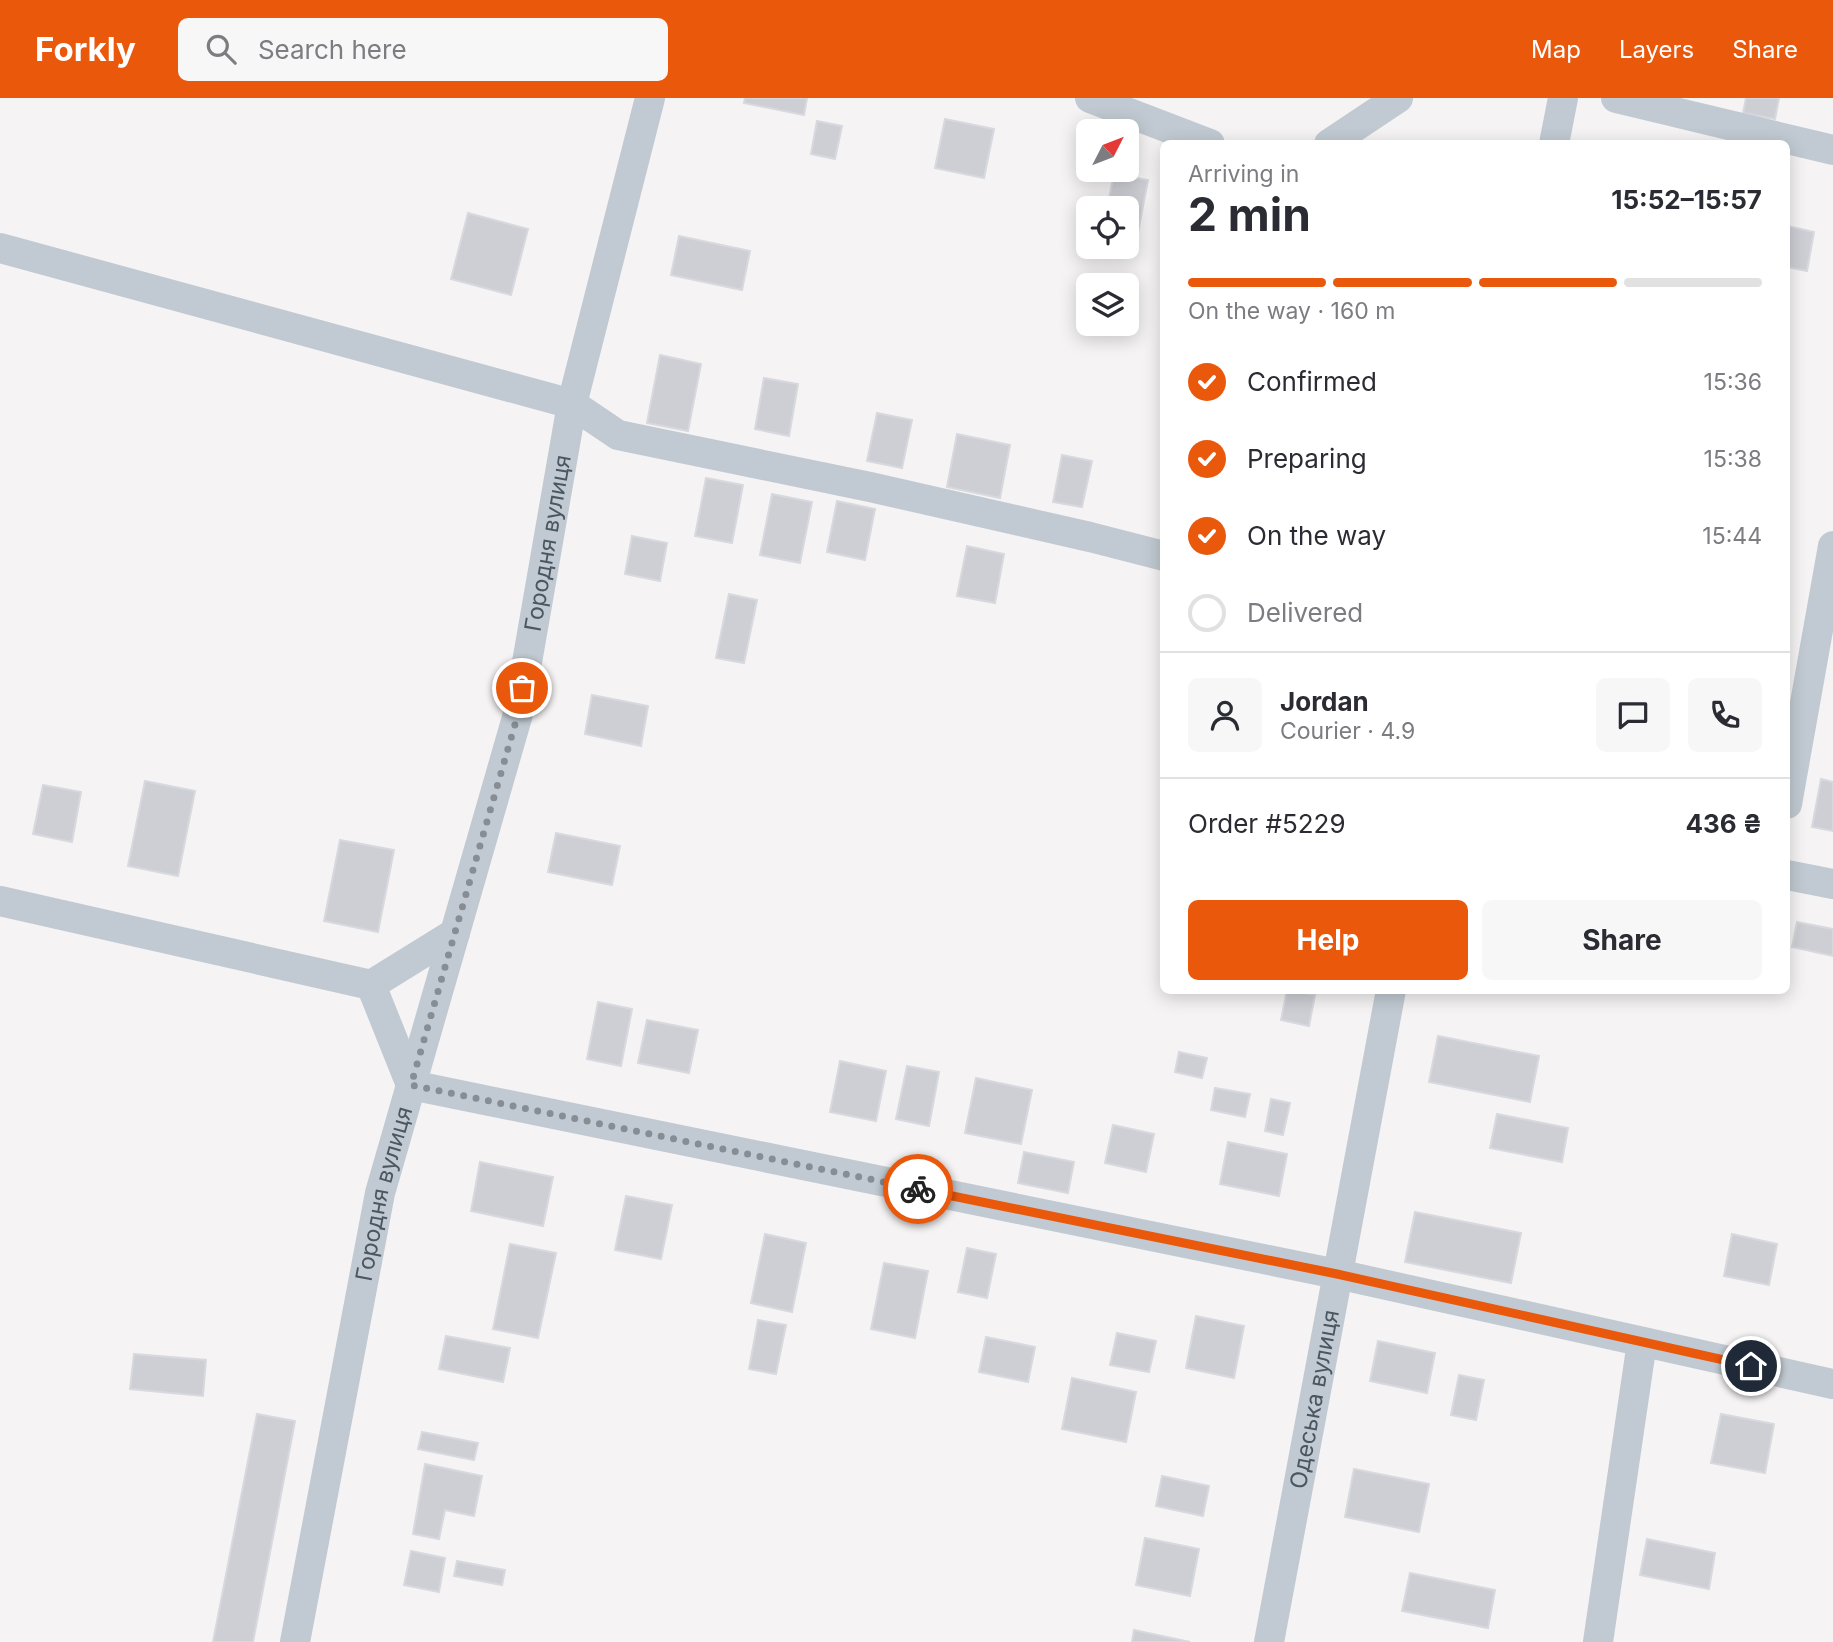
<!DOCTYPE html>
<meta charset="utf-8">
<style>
:root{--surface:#fff;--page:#f7f7f7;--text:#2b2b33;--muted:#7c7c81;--line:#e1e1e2;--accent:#ea580c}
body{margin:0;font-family:Inter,sans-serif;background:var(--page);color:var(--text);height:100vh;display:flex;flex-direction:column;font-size:26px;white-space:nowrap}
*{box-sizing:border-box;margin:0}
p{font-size:23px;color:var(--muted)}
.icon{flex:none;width:38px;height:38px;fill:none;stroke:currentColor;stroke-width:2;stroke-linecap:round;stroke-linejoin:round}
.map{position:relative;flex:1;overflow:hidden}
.panel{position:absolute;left:1160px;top:42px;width:630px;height:854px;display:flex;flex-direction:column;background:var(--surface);border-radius:10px;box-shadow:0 4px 18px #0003}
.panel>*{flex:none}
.needle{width:46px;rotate:48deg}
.fabs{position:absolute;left:1076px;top:21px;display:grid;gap:14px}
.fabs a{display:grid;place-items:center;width:63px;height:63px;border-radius:10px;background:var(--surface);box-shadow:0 4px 18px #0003;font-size:35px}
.pin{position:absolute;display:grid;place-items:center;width:60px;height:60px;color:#fff;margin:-30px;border:4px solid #fff;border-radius:50%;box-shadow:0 2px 7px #0007}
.courier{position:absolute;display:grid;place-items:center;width:70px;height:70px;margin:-35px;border:5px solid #ea580c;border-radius:50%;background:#fff;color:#222;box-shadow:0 2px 9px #0007}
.summary em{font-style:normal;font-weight:700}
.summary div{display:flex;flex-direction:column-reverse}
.summary{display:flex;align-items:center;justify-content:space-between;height:119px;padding:0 28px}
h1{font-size:46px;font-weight:700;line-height:52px}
.bar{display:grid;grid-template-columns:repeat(4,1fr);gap:10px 7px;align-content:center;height:84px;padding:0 28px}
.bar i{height:9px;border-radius:5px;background:var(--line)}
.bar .on{background:var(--accent)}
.bar p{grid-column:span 4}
.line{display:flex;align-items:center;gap:18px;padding:0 28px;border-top:2px solid var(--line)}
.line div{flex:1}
.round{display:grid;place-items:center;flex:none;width:74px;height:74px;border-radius:10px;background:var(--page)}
ol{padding:0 28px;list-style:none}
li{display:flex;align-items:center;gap:21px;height:77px}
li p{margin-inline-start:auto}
li .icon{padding:7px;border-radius:50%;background:var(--accent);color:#fff;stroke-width:4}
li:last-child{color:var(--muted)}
li i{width:38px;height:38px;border:4px solid var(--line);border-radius:50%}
.cta{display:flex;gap:14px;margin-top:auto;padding:14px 28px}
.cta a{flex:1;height:80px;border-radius:10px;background:var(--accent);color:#fff;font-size:28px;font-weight:700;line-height:80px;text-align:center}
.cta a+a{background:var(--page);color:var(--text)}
header{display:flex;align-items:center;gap:42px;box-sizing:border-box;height:98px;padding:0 35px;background:var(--accent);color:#fff}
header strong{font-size:33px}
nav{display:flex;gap:38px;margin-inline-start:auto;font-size:24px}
.search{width:490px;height:63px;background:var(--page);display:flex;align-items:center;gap:18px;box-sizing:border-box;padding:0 24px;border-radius:10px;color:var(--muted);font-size:26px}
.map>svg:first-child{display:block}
.building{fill:#cdcfd5;stroke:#d7d9de;stroke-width:2}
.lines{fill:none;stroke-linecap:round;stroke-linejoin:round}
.minor{stroke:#c1cad2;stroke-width:30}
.done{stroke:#868d94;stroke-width:7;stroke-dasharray:0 12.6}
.route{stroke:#ea580c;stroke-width:9}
.labels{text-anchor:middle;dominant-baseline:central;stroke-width:7;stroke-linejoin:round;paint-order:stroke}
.street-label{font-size:23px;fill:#4a5661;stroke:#fff}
</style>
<header>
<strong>Forkly</strong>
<div class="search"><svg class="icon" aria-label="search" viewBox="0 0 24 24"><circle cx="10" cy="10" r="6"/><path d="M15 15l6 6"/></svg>Search here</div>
<nav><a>Map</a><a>Layers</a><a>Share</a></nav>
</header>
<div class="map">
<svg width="1833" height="1544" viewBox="0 0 1833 1544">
<rect width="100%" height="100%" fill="#f5f3f3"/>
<path class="building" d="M745,0h62l-3,17 -60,-12z
M1746,0h33l-4,21 -32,-6z
M945,21l49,10 -10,49 -49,-10z
M817,23l25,5 -7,33 -24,-5z
M1114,76l34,6 -12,62 -9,-2v-32h-20z
M468,115l60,16 -17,66 -60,-16z
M1787,128l27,6 -7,39 -20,-4z
M679,138l71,15 -8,39 -71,-15z
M660,257l41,9 -13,67 -41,-8z
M764,280l34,6 -9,52 -34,-7z
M877,315l35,7 -10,48 -35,-7z
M957,336l53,11 -10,53 -53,-11z
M1062,357l30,6 -10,46 -29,-5z
M706,380l37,7 -11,58 -37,-7z
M772,396l40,8 -12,61 -40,-8z
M837,403l38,8 -10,51 -38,-8z
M632,438l35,7 -7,38 -35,-7z
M967,448l37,8 -9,49 -38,-7z
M729,496l28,6 -13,63 -28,-5z
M592,597l56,11 -7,40 -56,-12z
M1821,681l12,3v49l-21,-4z
M145,683l50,10 -17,85 -50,-10z
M43,687l38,7 -9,50 -39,-8z
M556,735l64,13 -8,39 -64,-13z
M340,742l54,10 -16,82 -54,-11z
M1797,824l36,7v27l-41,-9z
M1287,892l28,5 -6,31 -28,-6z
M598,904l34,7 -11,57 -34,-7z
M647,922l51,10 -9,43 -51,-10z
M1438,938l101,20 -9,46 -101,-20z
M1179,954l28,6 -5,20 -27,-6z
M840,963l46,10 -10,50 -46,-9z
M907,968l32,6 -10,54 -33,-7z
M976,980l56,12 -11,54 -56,-11z
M1215,990l35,6 -5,23 -34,-7z
M1271,1001l19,4 -7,32 -18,-4z
M1497,1016l71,14 -6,34 -72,-14z
M1113,1027l41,9 -8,38 -41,-9z
M1228,1044l59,12 -8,42 -59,-12z
M1024,1054l50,10 -6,31 -50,-10z
M480,1064l73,15 -10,49 -72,-15z
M626,1098l46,9 -11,54 -46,-9z
M1415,1114l106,21 -10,50 -106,-21z
M765,1136l41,9 -14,69 -41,-9z
M1732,1136l45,10 -8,41 -45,-9z
M510,1146l46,9 -18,85 -45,-9z
M967,1150l29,6 -9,44 -29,-6z
M884,1165l44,8 -13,67 -44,-9z
M1196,1218l48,10 -10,52 -48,-10z
M758,1222l28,5 -10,49 -27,-5z
M1117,1235l39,8 -7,31 -39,-7z
M446,1238l64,12 -7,34 -64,-13z
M986,1239l49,10 -7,35 -49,-10z
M1378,1243l57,12 -8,40 -57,-12z
M134,1256l72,6 -3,36 -73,-7z
M1459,1277l25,5 -8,40 -25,-5z
M1072,1280l64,14 -10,50 -64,-13z
M257,1316l38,7 -42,221h-40z
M1721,1316l53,10 -9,49 -54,-10z
M422,1334l56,11 -4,17 -56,-11z
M425,1366l57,12 -8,40 -29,-6 -6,29 -26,-5z
M1354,1371l75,15 -10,48 -74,-15z
M1162,1378l47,10 -6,30 -47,-10z
M1145,1440l54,11 -9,47 -54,-11z
M1647,1441l68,14 -6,36 -69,-14z
M411,1453l34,7 -6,34 -35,-7z
M457,1463l48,9 -3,15 -48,-9z
M1410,1475l85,17 -7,38 -86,-17z
M1134,1532l56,12h-58z"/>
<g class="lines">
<g class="minor">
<path d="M1090,0l120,46"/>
<path d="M1616,0l217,52"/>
<path d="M1329,46l69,-46"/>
<path d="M1554,46l9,-46"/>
<path d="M0,150l572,156 46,31 252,52 220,50 74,19"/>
<path d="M1787,706l46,-258"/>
<path d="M1787,777l46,9"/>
<path d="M0,803l371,84 84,-52"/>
<path d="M371,887l40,100 926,189 496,110"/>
<path id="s1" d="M295,1544l85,-449 138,-479 54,-310 78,-306"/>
<path id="s2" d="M1269,1544l122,-652"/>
<path d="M1598,1544l44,-300"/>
</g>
</g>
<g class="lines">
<path class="done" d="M522,590l-4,26 -107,371 507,104"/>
<path class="route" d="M918,1091l419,85 414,92"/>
</g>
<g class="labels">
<g class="street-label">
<text stroke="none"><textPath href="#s1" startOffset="1129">Городня вулиця</textPath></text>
<text stroke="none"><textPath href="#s1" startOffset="457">Городня вулиця</textPath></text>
<text stroke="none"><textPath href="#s2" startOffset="247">Одеська вулиця</textPath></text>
</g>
</g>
</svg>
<div class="fabs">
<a><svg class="needle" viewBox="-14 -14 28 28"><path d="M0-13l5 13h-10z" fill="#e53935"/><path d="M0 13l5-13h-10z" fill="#7c7c81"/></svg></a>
<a><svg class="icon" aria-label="locate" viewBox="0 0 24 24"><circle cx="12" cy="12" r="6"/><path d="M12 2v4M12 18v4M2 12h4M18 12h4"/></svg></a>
<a><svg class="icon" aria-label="layers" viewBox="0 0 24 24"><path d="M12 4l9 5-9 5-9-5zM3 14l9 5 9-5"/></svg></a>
</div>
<div class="pin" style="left:522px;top:590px;background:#ea580c"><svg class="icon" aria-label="bag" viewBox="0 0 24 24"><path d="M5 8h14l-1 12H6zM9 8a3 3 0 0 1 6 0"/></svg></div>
<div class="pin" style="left:1751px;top:1268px;background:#1f2937"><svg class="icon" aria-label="home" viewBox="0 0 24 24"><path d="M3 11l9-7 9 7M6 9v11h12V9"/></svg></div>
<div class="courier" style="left:918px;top:1091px"><svg class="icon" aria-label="bike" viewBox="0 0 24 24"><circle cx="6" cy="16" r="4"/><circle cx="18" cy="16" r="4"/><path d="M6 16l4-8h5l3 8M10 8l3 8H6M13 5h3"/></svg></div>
<section class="panel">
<div class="summary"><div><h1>2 min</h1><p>Arriving in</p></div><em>15:52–15:57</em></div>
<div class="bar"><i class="on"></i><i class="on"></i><i class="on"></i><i></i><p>On the way · 160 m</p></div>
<ol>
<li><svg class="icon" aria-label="check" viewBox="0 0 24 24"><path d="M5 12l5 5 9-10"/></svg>Confirmed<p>15:36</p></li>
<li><svg class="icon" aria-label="check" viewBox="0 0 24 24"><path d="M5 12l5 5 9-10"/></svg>Preparing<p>15:38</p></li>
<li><svg class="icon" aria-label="check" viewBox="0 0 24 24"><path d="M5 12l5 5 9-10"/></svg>On the way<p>15:44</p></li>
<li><i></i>Delivered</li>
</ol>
<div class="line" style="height:126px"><a class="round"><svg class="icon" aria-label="person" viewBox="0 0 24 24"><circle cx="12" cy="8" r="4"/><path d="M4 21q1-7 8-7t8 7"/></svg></a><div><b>Jordan</b><p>Courier · 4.9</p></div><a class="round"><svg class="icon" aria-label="chat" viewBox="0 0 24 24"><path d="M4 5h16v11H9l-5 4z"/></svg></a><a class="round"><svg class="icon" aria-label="phone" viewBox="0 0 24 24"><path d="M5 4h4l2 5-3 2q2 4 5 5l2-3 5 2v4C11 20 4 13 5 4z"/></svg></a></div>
<div class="line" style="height:91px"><div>Order #5229</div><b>436 ₴</b></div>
<div class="cta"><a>Help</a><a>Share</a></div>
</section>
</div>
